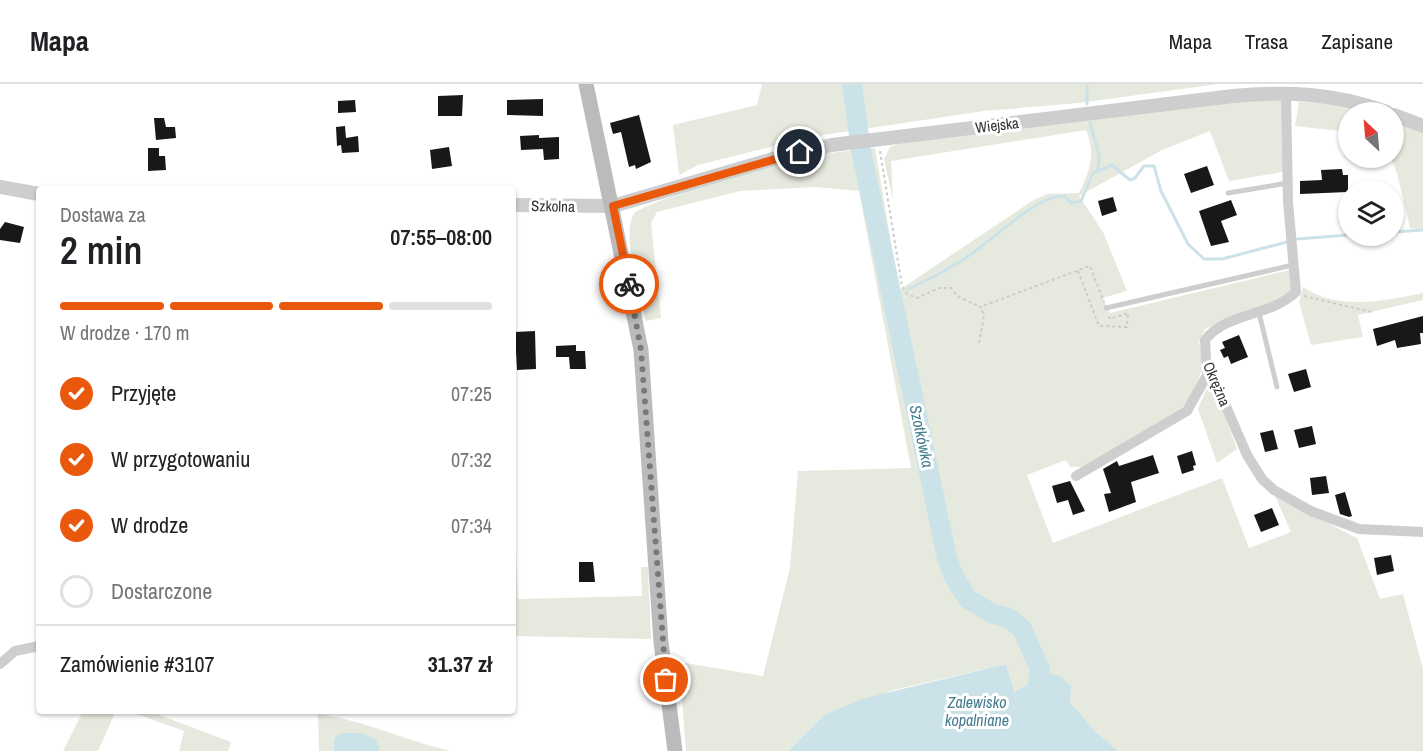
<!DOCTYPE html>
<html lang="pl">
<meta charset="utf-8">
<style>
:root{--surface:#fff;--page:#f2f2f2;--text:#202124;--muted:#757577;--line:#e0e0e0;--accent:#ea580c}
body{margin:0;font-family:"Archivo Narrow",sans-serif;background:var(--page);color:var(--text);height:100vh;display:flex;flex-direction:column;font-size:22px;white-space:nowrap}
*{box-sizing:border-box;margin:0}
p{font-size:20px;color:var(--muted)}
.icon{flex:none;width:33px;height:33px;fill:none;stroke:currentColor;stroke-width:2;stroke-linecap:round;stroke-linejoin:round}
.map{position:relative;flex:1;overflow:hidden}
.drawer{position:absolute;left:36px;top:102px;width:480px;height:528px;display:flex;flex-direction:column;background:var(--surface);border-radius:6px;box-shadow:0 2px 4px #0004}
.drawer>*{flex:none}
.needle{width:39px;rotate:334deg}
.buttons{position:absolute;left:1338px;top:18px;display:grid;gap:12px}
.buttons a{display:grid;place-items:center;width:66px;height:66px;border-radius:50%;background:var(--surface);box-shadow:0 2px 4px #0004;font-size:30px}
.pin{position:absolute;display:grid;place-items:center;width:51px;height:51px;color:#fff;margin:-26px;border:3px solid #fff;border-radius:50%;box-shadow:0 2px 6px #0007}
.courier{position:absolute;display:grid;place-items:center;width:60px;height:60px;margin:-30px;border:4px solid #ea580c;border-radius:50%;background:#fff;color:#222;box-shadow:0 2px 8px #0007}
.summary em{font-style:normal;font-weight:600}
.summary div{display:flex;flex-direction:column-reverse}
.summary{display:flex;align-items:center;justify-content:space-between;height:102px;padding:0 24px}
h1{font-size:39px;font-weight:600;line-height:45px}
.bar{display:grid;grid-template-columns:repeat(4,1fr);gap:9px 6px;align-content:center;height:72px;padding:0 24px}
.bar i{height:8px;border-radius:4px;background:var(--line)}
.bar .on{background:var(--accent)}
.bar p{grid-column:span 4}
.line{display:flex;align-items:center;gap:15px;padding:0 24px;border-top:2px solid var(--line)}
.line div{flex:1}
ol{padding:0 24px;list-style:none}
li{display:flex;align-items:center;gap:18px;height:66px}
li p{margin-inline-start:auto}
li .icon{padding:6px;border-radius:50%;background:var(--accent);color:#fff;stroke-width:4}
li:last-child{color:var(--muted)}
li i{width:33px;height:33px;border:3px solid var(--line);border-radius:50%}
header{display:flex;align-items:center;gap:36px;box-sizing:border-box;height:84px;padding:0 30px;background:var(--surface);border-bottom:2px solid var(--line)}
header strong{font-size:28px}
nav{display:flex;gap:33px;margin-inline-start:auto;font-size:21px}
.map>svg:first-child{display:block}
.green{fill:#e6eade}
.water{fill:#cce2e9}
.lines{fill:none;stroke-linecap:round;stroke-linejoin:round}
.stream{stroke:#cce2e9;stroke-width:3}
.river{stroke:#cce2e9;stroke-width:20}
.building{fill:#181818}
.path{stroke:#cbcbcb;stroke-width:2;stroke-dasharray:3 3;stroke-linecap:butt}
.service{stroke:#cecece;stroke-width:5}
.minor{stroke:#cecece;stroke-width:10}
.tertiary{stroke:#cecece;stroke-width:14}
.secondary{stroke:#bbb;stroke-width:15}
.done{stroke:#797979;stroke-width:6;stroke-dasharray:0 10.8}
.route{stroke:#ea580c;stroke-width:8}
.labels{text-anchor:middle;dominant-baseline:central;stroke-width:6;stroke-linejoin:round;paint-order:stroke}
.street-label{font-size:15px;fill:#313131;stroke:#fff}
.water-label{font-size:16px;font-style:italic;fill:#447c8e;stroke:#fff}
</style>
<header>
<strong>Mapa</strong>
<nav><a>Mapa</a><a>Trasa</a><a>Zapisane</a></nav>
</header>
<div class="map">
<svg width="1423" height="667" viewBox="0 0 1423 667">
<rect width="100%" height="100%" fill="#fff"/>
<path class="green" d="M762,0h456l-139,19 -95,8 -174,26 -112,28 -19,10 -6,-50 84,-20z
M1261,16l21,1 1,71 -54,9 -19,-50 -48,19 -83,46 24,36 24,59 -24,7 7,15 180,-43 3,15 -4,11 -84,33 -6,14 38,106 -20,14 -19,-54 11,-26 -8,-11 -9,26 -13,14 -95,55h-14l-4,-7 -39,15 26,68 169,-65 27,70 42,-16 -16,-36 82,42 23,61 23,-5 20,75v82h-305l-22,-19 -26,-30 1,-16 -31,-17 -14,16 -13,7 -7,-28 -112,26 -71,26 -35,35h-102l-7,-89 84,14 27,-108 8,-97 113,-3 -52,-277 -43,-4 -76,4 -83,21 -6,11 10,95 -15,3c-6,-24 -25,-87 -12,-107 7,-12 160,-56 182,-59 19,-3 39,-5 59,-7l24,142 136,-91 13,-5 31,-1c11,-23 17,-39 7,-63l-195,31 2,39 -9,-41 6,-12 15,-5 284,-37z
M1299,18l39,1 28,9h-18v20l-53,-6z
M1394,38l29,10v98l-13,-2 -13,-55 -6,-15h3z
M1303,203c35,24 81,14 120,6v7l-65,15 5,22 -52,8 -12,-43z
M513,466h3l2,49 124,-3 -1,-29h7l3,72 -138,-3z
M83,627h33l-18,40h-35z
M128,627h21l82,31 -3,9h-49l5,-20z
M318,630c46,6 88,27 133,37h-132z"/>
<path class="water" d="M1006,580l8,28 12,-7 14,-16 21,8 10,9 -1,16 26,30 22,19h-330l35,-35 38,-17z
M341,649h19l16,6 4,12h-46v-12z"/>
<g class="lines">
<path class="stream" d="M1087,0v20
M1090,39l9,32 -1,15
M1394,148l29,-2
M1297,155l51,-4
M908,205c23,-11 46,-22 66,-37 21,-14 65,-58 90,-56l8,7 9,-2 12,-28 19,-8 18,15 5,-2 9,-12h10l7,25 27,53 16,15h18l65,-17
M891,212l2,-1"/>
<path class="river" d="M852,0l9,66 86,408 7,19 14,22 25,15 16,4 13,11 18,40 -4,27"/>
</g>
<path class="building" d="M463,11l-1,21h-24v-20z
M543,15v17l-36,-1v-15z
M355,16l1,12 -18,1v-12z
M639,31l12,47 -15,7 -1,-4 -6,2 -8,-35 -8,2 -3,-11z
M154,34h10l2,9h9l1,11 -20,2z
M345,42l1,12 12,-2 1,16 -17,1 -1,-8 -4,1 -1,-19z
M539,51v3l20,-1v22l-15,1 -1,-11 -22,1 -1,-14z
M449,63l3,19 -20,3 -2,-19z
M148,64h11v8h6l1,14 -18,1z
M1207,82l7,19 -23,8 -7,-19z
M1342,85l1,6h5v17l-48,2v-13l22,-1 -1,-10z
M1113,113l4,14 -15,5 -4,-15z
M1231,116l6,15 -16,6 8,21 -18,4 -12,-35z
M5,138l19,5 -4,16 -20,-3v-11z
M1423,232v17h-3l1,11 -24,4 -2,-8 -18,6 -4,-17z
M535,247l1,38 -19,1 -2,-38z
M1239,251l9,22 -17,7 -3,-8 -4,2 -4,-8 5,-2 -3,-6z
M576,261v6h9l1,18h-16l-1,-12h-13v-11z
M1306,285l5,18 -17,5 -6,-18z
M1312,342l4,18 -17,4 -5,-18z
M1273,346l5,19 -13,3 -5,-19z
M1192,367l4,14 -3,1 1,4 -12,4 -5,-18z
M1153,371l6,18 -28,9 5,20 -27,10 -5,-18 7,-1 -8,-24 14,-8 2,5z
M1326,392l3,17 -17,2 -2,-17z
M1070,397l15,30 -12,4 -5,-15 -11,3 -5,-17z
M1345,408l7,24 -3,1 -9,-3 -5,-19z
M1272,424l7,17 -18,7 -7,-17z
M1391,471l3,16 -17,4 -3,-17z
M579,478h14l2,20h-16z"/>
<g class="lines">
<path class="path" d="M880,67l22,135 5,8 10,4 22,-10h12l6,8 23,11
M1078,187l21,55 28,1 1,-14 -18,6 -1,-3
M1304,212l67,16
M979,259l5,-28 -4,-8 110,-41 14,36"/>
<path class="service" d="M1228,109l60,-10
M1106,224l187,-43
M1259,229l18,74"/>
<path class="minor" d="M1286,9l2,109 8,90c-26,25 -69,20 -91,48l1,20 41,95 15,24 12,11 37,21 48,18 64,3
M1076,392l111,-65 23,-41
M0,580l15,-13 24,-5"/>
<path class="tertiary" d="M1394,31l29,11
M0,103l39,7
M513,121l100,1 170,-50 49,-11 401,-49c54,-5 102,-3 154,16"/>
<path class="secondary" d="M586,0l55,266 20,292 14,109"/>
</g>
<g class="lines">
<path class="done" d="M629,200l12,66 25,330"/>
<path class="route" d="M629,200l-16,-78 187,-54"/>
</g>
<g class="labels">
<g class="street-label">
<text transform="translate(997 41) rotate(-7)">Wiejska</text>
<text transform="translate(553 122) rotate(1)">Szkolna</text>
<text transform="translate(1217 300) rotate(67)">Okrężna</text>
</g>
<g class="water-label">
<text transform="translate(922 352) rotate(78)">Szotkówka</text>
<text x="977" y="618">Zalewisko<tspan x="977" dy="18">kopalniane</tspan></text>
</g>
</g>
</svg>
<div class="buttons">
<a><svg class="needle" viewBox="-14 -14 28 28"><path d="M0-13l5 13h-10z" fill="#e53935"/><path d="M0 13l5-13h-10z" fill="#757577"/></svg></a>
<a><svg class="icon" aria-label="layers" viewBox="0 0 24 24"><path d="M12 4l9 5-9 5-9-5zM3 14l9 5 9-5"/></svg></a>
</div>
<div class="pin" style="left:666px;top:596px;background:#ea580c"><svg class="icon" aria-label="bag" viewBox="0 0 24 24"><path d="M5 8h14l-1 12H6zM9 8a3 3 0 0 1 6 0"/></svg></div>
<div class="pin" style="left:800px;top:68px;background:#1f2937"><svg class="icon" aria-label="home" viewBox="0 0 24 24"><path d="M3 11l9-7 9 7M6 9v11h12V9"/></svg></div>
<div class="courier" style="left:629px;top:200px"><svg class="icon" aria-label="bike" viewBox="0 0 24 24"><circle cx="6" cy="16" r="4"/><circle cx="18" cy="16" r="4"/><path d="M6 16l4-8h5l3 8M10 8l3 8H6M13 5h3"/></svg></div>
<section class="drawer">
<div class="summary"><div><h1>2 min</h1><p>Dostawa za</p></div><em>07:55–08:00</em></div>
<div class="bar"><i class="on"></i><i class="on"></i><i class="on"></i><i></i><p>W drodze · 170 m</p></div>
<ol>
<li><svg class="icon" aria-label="check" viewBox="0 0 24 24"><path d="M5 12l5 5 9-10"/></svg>Przyjęte<p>07:25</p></li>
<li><svg class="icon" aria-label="check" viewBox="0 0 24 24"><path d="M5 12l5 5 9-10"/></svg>W przygotowaniu<p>07:32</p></li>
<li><svg class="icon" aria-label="check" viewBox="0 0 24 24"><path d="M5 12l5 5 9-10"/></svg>W drodze<p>07:34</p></li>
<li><i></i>Dostarczone</li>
</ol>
<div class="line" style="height:78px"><div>Zamówienie #3107</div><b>31.37 zł</b></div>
</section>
</div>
